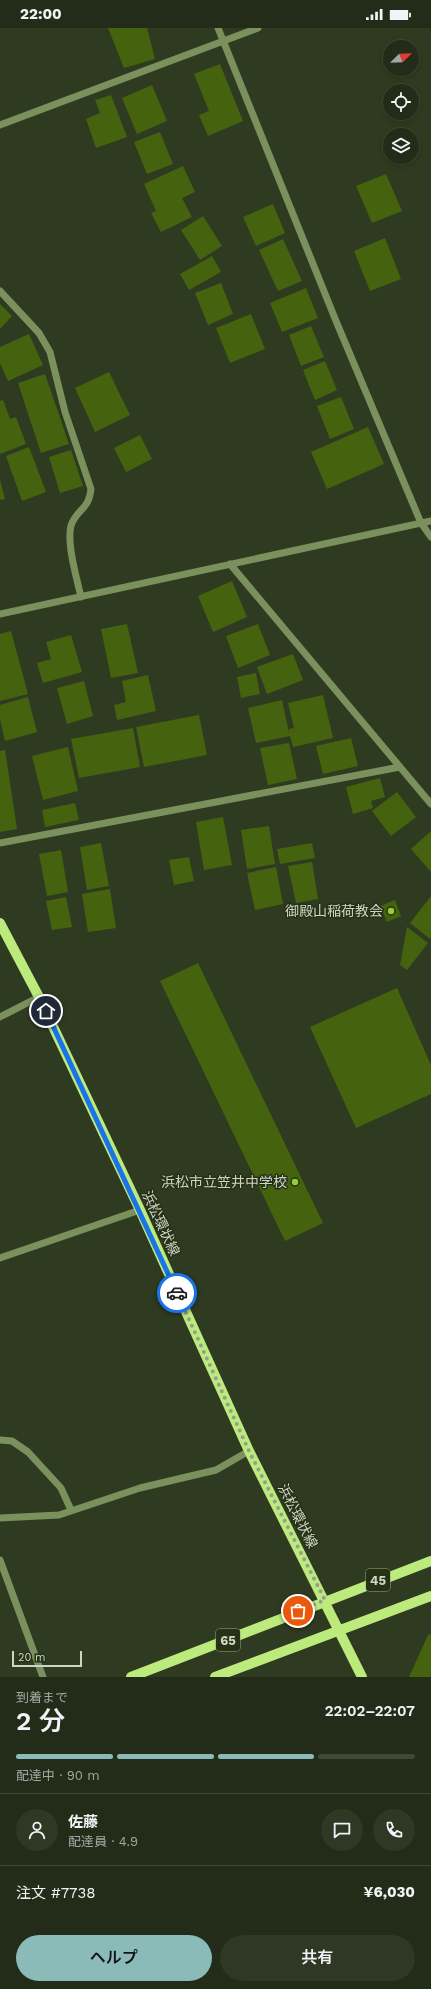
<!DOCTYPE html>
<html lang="ja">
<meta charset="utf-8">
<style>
:root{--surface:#232c18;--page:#2f3825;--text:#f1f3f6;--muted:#a3a7a2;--line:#404837;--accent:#8bbbb9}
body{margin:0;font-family:"Work Sans","Noto Sans JP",sans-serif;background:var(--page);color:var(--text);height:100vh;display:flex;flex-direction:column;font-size:15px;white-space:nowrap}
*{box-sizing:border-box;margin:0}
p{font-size:13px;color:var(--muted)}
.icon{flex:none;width:22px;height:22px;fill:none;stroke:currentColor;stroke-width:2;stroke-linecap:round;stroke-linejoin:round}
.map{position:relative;height:1649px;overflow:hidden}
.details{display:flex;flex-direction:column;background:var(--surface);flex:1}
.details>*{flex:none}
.needle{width:26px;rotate:67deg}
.controls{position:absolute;left:383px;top:12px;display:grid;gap:8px}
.controls a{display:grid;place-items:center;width:36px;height:36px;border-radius:50%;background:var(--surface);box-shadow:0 2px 6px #0003,0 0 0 1px var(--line);font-size:20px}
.scale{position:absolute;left:12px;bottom:10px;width:70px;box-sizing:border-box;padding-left:4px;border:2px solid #cdd5c5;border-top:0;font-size:11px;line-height:14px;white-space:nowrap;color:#cdd5c5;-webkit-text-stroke:3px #263116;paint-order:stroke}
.pin{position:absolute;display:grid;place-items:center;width:34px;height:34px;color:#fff;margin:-17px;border:2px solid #fff;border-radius:50%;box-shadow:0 1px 4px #0007}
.courier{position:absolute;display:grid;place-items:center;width:40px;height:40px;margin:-20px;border:3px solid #1a73e8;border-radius:50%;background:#fff;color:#222;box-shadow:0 1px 5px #0007}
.head em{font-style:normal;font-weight:600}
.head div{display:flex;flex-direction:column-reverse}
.head{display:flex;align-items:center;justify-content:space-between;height:68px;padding:0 16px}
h1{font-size:26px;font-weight:600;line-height:30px}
.bar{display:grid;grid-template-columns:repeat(4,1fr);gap:6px 4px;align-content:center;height:48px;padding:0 16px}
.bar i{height:5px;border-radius:3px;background:var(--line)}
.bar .current{background:var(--accent)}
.bar p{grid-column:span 4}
.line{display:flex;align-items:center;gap:10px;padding:0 16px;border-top:1px solid var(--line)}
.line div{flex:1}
.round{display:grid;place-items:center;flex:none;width:42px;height:42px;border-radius:21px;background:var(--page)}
.button{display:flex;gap:8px;margin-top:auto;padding:8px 16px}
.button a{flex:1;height:46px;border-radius:24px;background:var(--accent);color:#111;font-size:16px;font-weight:600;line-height:46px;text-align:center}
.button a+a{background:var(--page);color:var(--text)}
.status{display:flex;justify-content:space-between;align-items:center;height:28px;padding:0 20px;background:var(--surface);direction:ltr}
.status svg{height:11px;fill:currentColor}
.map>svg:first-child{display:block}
.building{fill:#45620e}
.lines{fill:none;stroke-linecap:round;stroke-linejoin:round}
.minor{stroke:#7a905d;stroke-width:7}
.major{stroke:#bcea7d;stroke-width:10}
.done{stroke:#969f8b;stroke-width:4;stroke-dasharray:0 7.2}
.route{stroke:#1a73e8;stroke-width:5}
.poi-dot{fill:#96cc39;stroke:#263116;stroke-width:1.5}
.labels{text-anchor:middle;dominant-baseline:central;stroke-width:3;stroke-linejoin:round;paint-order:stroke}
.shield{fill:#263116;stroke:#9ba490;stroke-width:1}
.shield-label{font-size:13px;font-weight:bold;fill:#cdd5c5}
.poi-label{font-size:14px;fill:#cdd5c5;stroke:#263116;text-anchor:end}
.street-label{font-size:14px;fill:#cdd5c5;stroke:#263116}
</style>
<div class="status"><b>22:00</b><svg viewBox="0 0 49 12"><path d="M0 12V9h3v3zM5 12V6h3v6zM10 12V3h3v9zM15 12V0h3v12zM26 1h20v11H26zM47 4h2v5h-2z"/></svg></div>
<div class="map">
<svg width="431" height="1649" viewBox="0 0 431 1649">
<rect width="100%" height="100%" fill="#2f3b20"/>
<path class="building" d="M108,0h39l8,31 -31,9z
M220,36l23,57 -35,15 -9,-21 10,-4 -15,-37z
M152,57l15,36 -30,13 -15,-36z
M111,67l16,42 -31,11 -10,-29 14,-6 -5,-13z
M160,104l13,32 -26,10 -13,-32z
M183,138l12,26 -13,6 10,19 -31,15 -10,-19 5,-2 -12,-27z
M386,146l16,37 -30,12 -16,-37z
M273,176l12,29 -29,13 -13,-29z
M203,188l19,30 -22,14 -19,-30z
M385,210l16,41 -31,12 -16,-40z
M283,211l19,42 -24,10 -19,-41z
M212,228l9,16 -32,18 -9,-16z
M221,255l12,31 -25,11 -13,-32z
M306,260l12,30 -36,14 -12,-29z
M0,276l12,12 -12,13z
M251,286l14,35 -35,14 -14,-35z
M311,298l13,31 -23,9 -12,-31z
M29,306l14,31 -35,16 -8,-18v-16z
M325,333l12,29 -22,10 -12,-30z
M109,344l21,43 -35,17 -20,-44z
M45,346l24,70 -28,9 -23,-70z
M341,369l13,32 -24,10 -13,-33z
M3,372l7,19 6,-2 10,27 -26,10v-53z
M368,399l16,37 -57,25 -16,-37z
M140,407l12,24 -26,13 -12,-24z
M29,419l17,45 -24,9 -16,-45z
M71,422l12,36 -23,7 -11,-36z
M0,452l5,19 -5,1z
M232,553l15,36 -34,15 -15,-36z
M127,596l11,49 -27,5 -10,-49z
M258,596l12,31 -32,13 -12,-32z
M11,603l17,63 -28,7v-67z
M71,607l11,37 -39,11 -6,-20 14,-4 -5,-17z
M293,626l10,26 -36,14 -10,-27z
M256,645l4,21 -19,4 -4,-21z
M148,647l8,36 -39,9 -3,-15 12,-3 -4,-21z
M84,653l9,35 -26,8 -10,-36z
M323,667l10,43 -40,9 -3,-11 -34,7 -8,-35 34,-8 7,33v-4l5,-1 -6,-25z
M28,669l9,35 -32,9 -5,-22v-14z
M199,687l8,40 -63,12 -8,-40z
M133,700l7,39 -61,11 -8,-39z
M351,710l7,28 -35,8 -7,-28z
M289,715l8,36 -29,6 -8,-37z
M68,719l10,44 -35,9 -11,-44z
M5,722l12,79 -17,3v-81z
M380,750l5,19 -14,4 2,7 -20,6 -7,-27z
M397,764l19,25 -25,19 -19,-25z
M75,775l4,17 -34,7 -3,-17z
M223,789l9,48 -28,5 -8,-48z
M269,798l6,38 -28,5 -6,-39z
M431,803v41l-20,-23z
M101,815l8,43 -22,4 -7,-43z
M312,815l3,15 -35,6 -3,-15z
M61,822l7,42 -21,4 -8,-42z
M189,829l5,24 -20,4 -5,-25z
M312,834l6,37 -22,4 -8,-37z
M276,839l7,37 -28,6 -8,-37z
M110,861l6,39 -28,4 -6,-38z
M431,868v41l-1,2 -20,-16z
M66,869l6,30 -20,3 -6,-29z
M395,872l6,16 -14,6 -7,-16z
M407,899l21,16 -21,27 -7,-5z
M198,935l125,260 -38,18 -125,-260z
M397,960l34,77v29l-75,34 -46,-101z
M431,1606v43h-22l19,-42z"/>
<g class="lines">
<path class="minor" d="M218,0l118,293 85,202 10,14
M0,97l258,-97
M0,263l39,42 11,19 15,60 26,77c-2,20 -12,19 -19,34 -7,16 5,56 9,74
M230,536l201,240
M0,586l431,-93
M0,815l400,-76
M0,989l39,-20
M0,1230l140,-48
M0,1412l12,1 16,11 33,36 10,22
M0,1490l59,-3 81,-27 76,-18 33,-19
M0,1532l43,117"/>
<path class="major" d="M0,895l39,74 101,213 109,241 113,226
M131,1649l300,-116
M215,1649l216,-81"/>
</g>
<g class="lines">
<path class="done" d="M177,1265l72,158 76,149 -27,11"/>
<path class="route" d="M46,983l131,282"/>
</g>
<g class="poi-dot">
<circle cx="391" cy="883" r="4"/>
<circle cx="295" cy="1154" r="4"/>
</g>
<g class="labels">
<g class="shield">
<rect x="366" y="1541" width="24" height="22" rx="3"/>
<rect x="216" y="1601" width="24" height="22" rx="3"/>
</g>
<g class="shield-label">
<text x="378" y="1552">45</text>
<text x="228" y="1612">65</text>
</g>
<g class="poi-label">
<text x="383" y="883">御殿山稲荷教会</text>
<text x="287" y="1154">浜松市立笠井中学校</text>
</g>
<g class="street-label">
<text transform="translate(161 1195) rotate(65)">浜松環状線</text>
<text transform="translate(298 1488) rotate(63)">浜松環状線</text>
</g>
</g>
</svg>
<div class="controls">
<a><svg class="needle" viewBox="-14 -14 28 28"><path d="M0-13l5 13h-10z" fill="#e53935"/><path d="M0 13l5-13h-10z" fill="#a3a7a2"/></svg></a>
<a><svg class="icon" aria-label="locate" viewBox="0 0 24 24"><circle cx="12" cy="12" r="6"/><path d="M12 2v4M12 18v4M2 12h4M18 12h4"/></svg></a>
<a><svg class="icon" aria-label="layers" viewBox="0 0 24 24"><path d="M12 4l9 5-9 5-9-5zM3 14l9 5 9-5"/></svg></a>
</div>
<div class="scale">20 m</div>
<div class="pin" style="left:298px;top:1583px;background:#ea580c"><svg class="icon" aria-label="bag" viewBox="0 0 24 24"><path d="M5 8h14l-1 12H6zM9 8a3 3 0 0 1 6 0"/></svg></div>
<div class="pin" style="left:46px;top:983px;background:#1f2937"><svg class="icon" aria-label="home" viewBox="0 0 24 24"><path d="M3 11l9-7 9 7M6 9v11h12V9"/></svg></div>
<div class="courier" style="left:177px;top:1265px"><svg class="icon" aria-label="car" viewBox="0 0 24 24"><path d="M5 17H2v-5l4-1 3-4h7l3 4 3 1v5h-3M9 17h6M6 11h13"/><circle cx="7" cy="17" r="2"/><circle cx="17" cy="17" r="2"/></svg></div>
</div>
<section class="details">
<div class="head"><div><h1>2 分</h1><p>到着まで</p></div><em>22:02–22:07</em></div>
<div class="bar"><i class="current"></i><i class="current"></i><i class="current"></i><i></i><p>配達中 · 90 m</p></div>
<div class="line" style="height:72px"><a class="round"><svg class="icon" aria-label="person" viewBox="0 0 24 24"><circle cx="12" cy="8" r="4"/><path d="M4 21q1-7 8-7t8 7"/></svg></a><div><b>佐藤</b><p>配達員 · 4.9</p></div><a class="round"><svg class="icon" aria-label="chat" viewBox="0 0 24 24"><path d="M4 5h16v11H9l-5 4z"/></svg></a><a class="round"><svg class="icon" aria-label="phone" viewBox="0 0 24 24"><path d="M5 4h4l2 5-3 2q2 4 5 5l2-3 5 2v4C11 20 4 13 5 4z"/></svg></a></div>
<div class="line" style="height:52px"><div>注文 #7738</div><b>¥6,030</b></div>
<div class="button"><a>ヘルプ</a><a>共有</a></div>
</section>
